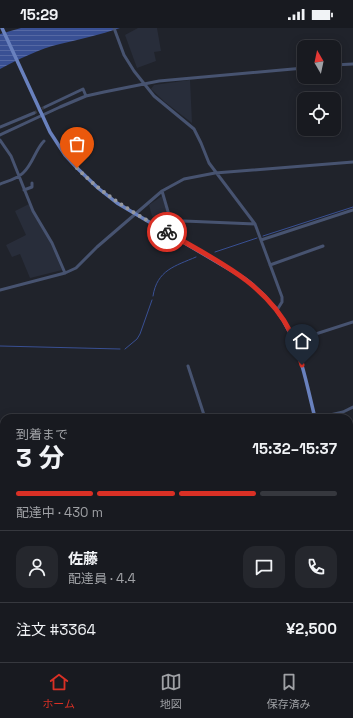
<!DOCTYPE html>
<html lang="ja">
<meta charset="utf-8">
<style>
:root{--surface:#181a20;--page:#25272d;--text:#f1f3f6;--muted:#9fa1a5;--line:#36383e;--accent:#d93025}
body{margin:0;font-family:"Space Grotesk","Noto Sans JP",sans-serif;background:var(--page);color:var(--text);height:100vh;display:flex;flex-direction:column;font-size:15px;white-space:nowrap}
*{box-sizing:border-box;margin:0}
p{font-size:13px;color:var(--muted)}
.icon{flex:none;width:22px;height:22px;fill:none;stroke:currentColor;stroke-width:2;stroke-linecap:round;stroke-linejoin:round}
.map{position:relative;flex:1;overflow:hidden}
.drawer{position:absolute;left:0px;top:386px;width:353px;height:248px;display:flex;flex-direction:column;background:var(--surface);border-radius:12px 12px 0 0;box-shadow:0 2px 10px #0003,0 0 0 1px var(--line)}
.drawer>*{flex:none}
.needle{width:26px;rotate:351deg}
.controls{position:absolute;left:297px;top:12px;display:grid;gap:8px}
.controls a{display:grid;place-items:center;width:44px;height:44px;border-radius:8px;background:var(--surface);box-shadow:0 2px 10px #0003,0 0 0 1px var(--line);font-size:20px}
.pin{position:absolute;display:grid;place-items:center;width:34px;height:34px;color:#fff;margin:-41px -17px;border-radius:50% 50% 50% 0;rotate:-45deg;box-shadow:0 0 4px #0007}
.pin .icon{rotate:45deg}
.courier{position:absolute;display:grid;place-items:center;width:40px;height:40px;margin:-20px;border:3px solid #d93025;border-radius:50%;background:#fff;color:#222;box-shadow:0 1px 5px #0007}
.headline em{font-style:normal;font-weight:700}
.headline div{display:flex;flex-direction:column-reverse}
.headline{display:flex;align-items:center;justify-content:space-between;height:68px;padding:0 16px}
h1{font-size:26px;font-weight:700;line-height:30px}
.bar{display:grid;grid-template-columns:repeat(4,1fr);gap:6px 4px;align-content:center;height:48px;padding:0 16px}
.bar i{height:5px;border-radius:3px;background:var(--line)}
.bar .current{background:var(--accent)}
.bar p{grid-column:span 4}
.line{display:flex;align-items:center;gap:10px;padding:0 16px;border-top:1px solid var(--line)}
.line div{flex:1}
.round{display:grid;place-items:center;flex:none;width:42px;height:42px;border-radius:12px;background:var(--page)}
.status{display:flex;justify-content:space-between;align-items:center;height:28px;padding:0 20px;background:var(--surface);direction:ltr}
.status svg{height:11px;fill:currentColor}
.tabs{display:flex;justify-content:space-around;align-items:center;height:56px;border-top:1px solid var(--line);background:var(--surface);font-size:11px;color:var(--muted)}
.tabs a{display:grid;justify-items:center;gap:2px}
.tabs .current{color:var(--accent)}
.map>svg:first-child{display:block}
.built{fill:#282d3a}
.water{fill:url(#water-rules)}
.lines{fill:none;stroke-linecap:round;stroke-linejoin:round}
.stream{stroke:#395094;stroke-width:1}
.minor-tunnel{stroke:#3b3e46;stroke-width:3;stroke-dasharray:3 1.5;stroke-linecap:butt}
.minor{stroke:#475370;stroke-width:3}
.major{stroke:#6981be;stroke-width:3.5}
.done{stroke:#96989f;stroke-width:4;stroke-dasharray:0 7.2}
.route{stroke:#d93025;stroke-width:5}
</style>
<div class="status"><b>15:29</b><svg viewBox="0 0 49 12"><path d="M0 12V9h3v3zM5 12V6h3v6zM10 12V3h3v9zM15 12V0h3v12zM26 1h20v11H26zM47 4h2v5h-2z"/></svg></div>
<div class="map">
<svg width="353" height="634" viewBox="0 0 353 634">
<defs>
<pattern id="water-rules" width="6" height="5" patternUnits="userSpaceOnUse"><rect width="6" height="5" fill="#395094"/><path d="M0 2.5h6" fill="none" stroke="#5568a3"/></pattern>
</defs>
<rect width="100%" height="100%" fill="#20232b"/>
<path class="built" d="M138,0h19l4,23 -7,1 2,9 -19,7 -12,-33z
M190,52l2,43 -27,-21 -14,-13 3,-4z
M162,168l7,24 -8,2 -9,-6 -3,-11z
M29,176l18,31 15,35 -32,8 -10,-24 -8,3 -6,-12 20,-10 -11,-24z"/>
<path class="water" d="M21,0h99c-20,7 -40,11 -60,16 -21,5 -41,15 -60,25v-35z"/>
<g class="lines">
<path class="stream" d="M263,208l90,-29
M215,224l42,-14
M153,268c4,-26 22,-30 43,-39
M0,318l120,3
M125,321l12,-10 3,-5 12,-34"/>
<path class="minor-tunnel" d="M34,85l11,-6"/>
<path class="minor" d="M114,0l10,27 10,16 20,25 40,33 7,14 8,20 46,61 27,73v5l-5,8
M334,37l19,-1
M45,79l38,-18 3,7
M0,99l34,-14
M0,107l60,-28 26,-11 18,-4 55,-11 145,-13
M0,112l11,16 22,55 19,32 13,30
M0,156c8,-3 17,-5 23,-11 10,-9 12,-23 21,-32
M24,162l8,-3v-4
M162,163l9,31 13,-1 71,3
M261,212l92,-30
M270,237l53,-19
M0,262l65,-17 11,-5 21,-21 65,-56 22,-12 31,-6 138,-11
M294,313l59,-19
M188,338l17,52
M317,390l26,-6 10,-5
M349,481l4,-1
M0,503h4
M349,528l4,5
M349,560l1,-18 3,-2
M349,601l4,1
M349,620l4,2
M240,634v-4
M270,634l1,-4
M287,634l1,-4
M353,634v-1"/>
<path class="major" d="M2,0l48,104 15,23 12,13 21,20 19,15 127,75c51,37 57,83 71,140
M319,634l1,-4"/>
</g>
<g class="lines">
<path class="done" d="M77,140c28,29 56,44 90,64"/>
<path class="route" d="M167,204c46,27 99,50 124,101 5,10 8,21 11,32"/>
</g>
</svg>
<div class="controls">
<a><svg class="needle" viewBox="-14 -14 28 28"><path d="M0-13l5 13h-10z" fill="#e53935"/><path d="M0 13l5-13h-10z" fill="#9fa1a5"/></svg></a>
<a><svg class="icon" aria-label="locate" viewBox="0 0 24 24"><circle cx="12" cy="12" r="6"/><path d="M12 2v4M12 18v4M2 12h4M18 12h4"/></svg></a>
</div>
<div class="pin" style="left:77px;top:140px;background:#ea580c"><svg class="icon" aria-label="bag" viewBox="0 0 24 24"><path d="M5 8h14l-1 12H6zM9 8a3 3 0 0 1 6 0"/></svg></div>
<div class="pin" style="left:302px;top:337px;background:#1f2937"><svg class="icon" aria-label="home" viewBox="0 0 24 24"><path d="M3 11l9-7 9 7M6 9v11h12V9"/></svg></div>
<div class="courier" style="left:167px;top:204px"><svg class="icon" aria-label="bike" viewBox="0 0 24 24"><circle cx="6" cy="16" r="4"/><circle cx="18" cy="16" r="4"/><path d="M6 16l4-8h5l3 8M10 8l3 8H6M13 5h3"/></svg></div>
<section class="drawer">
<div class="headline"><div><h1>3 分</h1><p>到着まで</p></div><em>15:32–15:37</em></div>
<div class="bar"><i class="current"></i><i class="current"></i><i class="current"></i><i></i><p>配達中 · 430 m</p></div>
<div class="line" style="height:72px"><a class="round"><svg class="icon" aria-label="person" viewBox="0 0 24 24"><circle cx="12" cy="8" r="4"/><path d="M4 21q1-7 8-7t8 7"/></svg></a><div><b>佐藤</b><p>配達員 · 4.4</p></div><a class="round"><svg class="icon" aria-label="chat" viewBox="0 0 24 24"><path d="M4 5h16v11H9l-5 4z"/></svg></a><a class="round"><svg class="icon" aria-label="phone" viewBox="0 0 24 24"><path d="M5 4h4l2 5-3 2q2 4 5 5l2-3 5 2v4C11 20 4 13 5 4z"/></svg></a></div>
<div class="line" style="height:52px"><div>注文 #3364</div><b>¥2,500</b></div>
</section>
</div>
<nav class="tabs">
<a class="current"><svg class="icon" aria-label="home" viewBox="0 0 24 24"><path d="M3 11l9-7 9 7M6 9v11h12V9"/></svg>ホーム</a>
<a><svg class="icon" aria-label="map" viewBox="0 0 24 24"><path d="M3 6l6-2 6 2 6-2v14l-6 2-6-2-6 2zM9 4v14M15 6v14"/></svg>地図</a>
<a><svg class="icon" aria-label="saved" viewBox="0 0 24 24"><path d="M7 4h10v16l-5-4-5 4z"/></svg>保存済み</a>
</nav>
